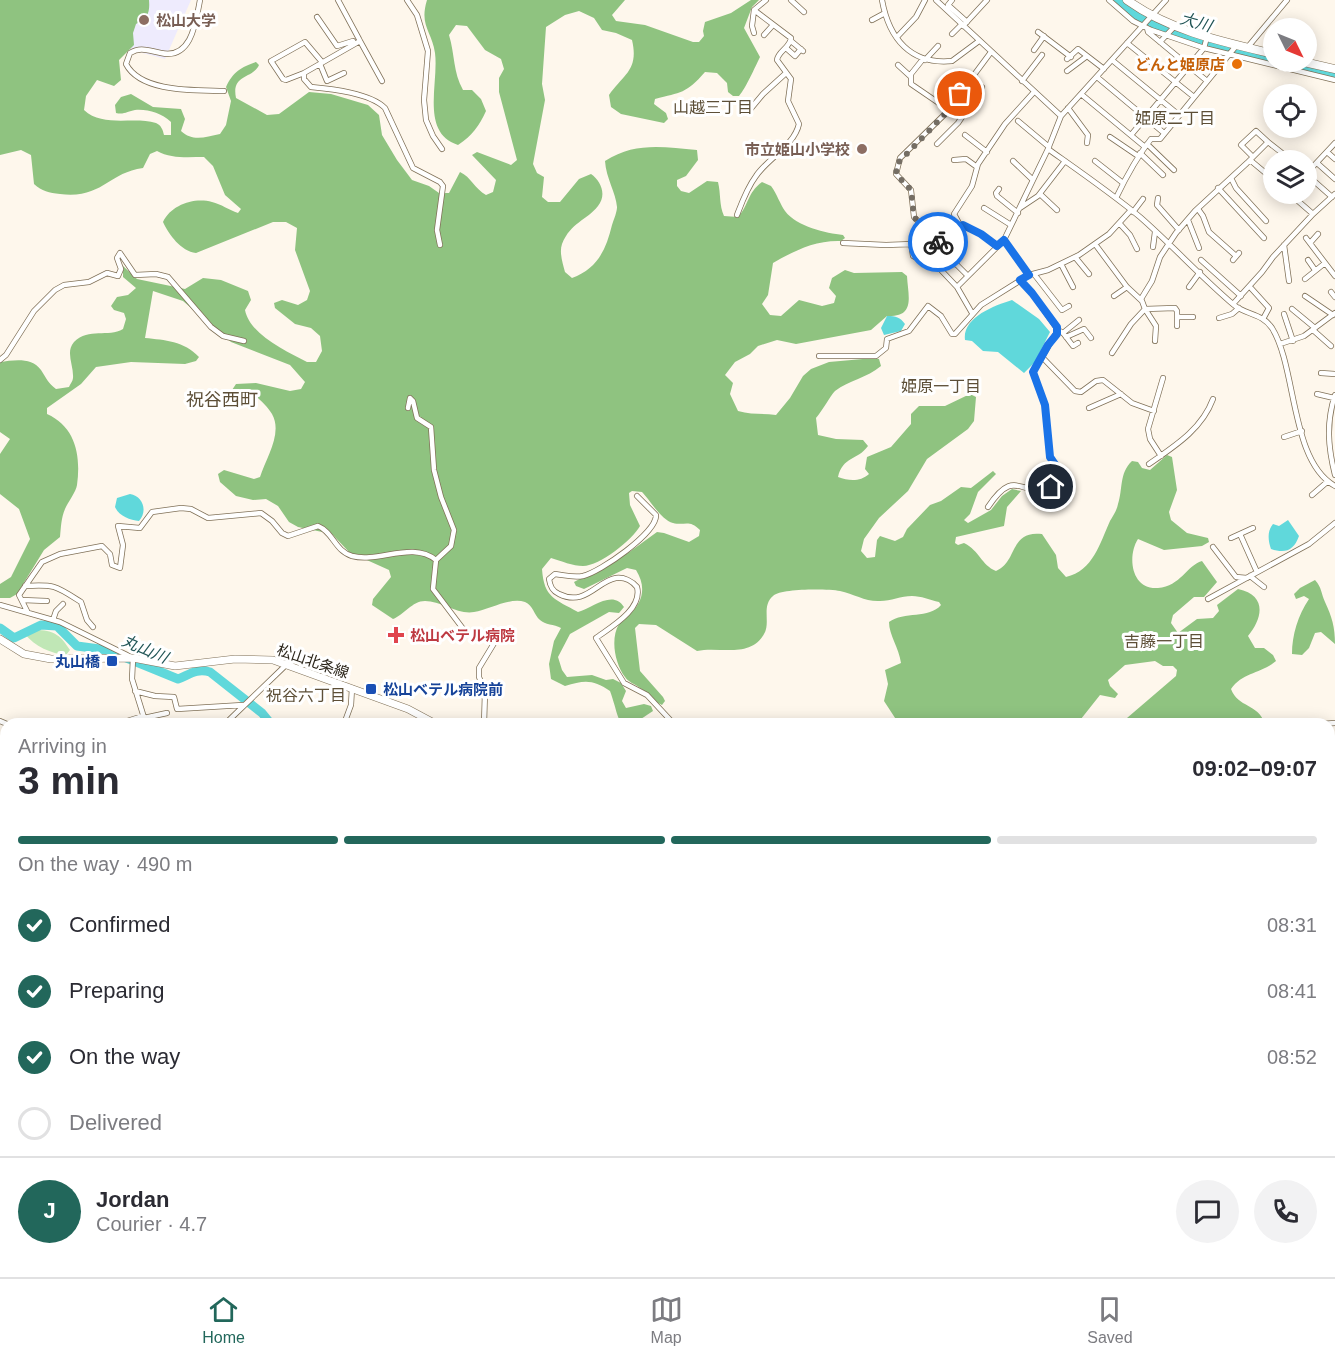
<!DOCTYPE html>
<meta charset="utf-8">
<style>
:root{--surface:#fff;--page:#f2f2f3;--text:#2b2b33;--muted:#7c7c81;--line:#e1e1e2;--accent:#22675b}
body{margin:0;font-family:Arial,"Noto Sans JP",sans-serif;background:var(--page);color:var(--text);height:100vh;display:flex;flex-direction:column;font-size:22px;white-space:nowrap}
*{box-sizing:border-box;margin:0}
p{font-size:20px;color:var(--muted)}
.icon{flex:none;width:33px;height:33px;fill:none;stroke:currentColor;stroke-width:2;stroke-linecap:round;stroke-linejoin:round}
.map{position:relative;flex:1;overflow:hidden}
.sheet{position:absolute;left:0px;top:718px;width:1335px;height:560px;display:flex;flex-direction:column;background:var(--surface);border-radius:18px 18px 0 0;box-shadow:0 3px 15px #0003}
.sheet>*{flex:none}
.needle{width:39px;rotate:133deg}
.tools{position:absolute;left:1263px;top:18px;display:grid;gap:12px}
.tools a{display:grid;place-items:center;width:54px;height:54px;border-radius:50%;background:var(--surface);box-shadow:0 3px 15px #0003;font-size:30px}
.pin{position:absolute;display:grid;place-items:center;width:51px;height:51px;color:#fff;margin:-26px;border:3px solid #fff;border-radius:50%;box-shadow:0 2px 6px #0007}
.courier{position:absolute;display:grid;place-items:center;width:60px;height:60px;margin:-30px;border:4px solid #1a73e8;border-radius:50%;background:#fff;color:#222;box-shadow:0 2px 8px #0007}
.summary em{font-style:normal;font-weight:700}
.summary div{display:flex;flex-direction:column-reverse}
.summary{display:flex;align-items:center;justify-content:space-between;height:102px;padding:0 18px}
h1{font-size:39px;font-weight:700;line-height:45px}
.bar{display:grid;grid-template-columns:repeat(4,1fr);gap:9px 6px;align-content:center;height:72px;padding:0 18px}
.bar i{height:8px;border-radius:4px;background:var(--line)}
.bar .on{background:var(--accent)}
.bar p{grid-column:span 4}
.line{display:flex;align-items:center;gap:15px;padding:0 18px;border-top:2px solid var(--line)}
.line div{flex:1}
.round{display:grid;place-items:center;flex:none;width:63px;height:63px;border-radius:32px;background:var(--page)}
ol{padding:0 18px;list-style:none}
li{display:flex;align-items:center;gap:18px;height:66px}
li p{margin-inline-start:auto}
li .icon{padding:6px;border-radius:50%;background:var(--accent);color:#fff;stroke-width:4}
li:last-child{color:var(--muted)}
li i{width:33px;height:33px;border:3px solid var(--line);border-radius:50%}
.menu{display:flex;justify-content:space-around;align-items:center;height:84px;border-top:2px solid var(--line);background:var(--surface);font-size:16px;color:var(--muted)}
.menu a{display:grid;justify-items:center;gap:3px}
.menu .on{color:var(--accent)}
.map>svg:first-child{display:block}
.education{fill:#eeebfd}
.green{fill:#c0e7b6}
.forest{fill:#8fc380}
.water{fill:#60d8db}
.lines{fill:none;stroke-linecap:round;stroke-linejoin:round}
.river{stroke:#60d8db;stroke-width:9}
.street-casing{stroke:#807158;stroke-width:6}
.secondary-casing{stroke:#807158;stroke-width:8}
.primary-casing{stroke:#807158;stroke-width:8}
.highway-casing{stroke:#807158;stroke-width:9}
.street{stroke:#fff;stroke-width:4.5}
.secondary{stroke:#fff;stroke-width:6}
.primary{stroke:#fff;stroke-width:7}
.highway{stroke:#fff;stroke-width:8}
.done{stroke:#756e64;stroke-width:6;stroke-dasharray:0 10.8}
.route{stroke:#1a73e8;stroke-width:8}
.education-dot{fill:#8d6e63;stroke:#fff;stroke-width:2}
.food-dot{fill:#e8710a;stroke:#fff;stroke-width:2}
.health-dot{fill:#e0444e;stroke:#fff;stroke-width:2}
.transit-dot{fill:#1a4fb4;stroke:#fff;stroke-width:2}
.labels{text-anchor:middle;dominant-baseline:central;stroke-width:6;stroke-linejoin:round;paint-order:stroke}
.education-label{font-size:15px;font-weight:bold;fill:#785e54;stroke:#fff;text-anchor:start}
.food-label{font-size:15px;font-weight:bold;fill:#c56008;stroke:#fff;text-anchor:end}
.health-label{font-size:15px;font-weight:bold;fill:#be3a42;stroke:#fff;text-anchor:start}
.transit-label{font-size:15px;font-weight:bold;fill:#164399;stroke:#fff;text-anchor:end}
.street-label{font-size:15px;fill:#2b251a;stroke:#fff}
.water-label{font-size:16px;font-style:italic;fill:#215556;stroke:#fff}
.neighbourhood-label{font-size:16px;fill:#5d4f37;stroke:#fff}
.quarter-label{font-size:18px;fill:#5d4f37;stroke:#fff}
</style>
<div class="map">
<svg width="1335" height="1277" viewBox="0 0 1335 1277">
<rect width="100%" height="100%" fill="#fef7ec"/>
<path class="education" d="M113,0h78l-26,59 -67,-18z"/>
<path class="green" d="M39,630c16,1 22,6 31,20l-4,5c-14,-1 -32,-9 -41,-21z
M181,1272h179l-4,5h-175z"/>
<path class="forest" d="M0,0h149c1,13 -1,18 -13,24l-3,9 1,12 -15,15 2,20 -7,6 -17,-6 -11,16 -2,14c19,18 50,6 72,13 5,2 7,7 8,12h7v-13c-10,-9 -23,-13 -36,-12 -7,1 -11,5 -19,3l-1,-8 6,-8 10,-3 22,13 28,2 4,10 -4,12c12,11 24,6 39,3l6,-9 5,-24 -5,-14c7,-15 15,-20 30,-25l3,3c-6,14 -28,9 -23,33l31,17 12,-1 30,-22 22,2 37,11 11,10 3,20 15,25 15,20 17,6 10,7h10l11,-21c11,5 15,17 26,23l7,-3 3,-12 -24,-25 5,-3 34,13 6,-5 -18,-68v-14l5,-9 -3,-10 -16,-9 -18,-24 -11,-1 -7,10c6,20 4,37 14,55h9l9,9 5,12c-7,15 -14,25 -28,34 -38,-12 -19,-62 -23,-92 -3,-22 -16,-27 -8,-53h198l-13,15 4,6 29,4 48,17h6l5,-6 -1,-5 2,-9 26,-9 20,-13h8l-7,7 -8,21 16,29c-5,10 -14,31 -21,39h-6l-5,-4 -1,-9 -10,-10 -12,-1c-19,22 -24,20 -50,27l-1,5 12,9 2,6 -4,4 -43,-9 -10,-7 -2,-12c15,-21 30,-25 23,-55l-16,-7 -14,-3 -8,-12 -15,-7 -14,4 -19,12 -4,57 3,16 -12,64 4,9 7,4 -2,20 6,5h12l19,-23 12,-5c10,7 16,21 7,32 -12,15 -27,16 -36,38 -3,9 1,20 3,28l7,6c25,-9 34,-28 40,-53 2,-6 5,-13 5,-18 -1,-14 -11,-29 -12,-46 30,-19 57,-14 92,-11l1,10 -12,16 -9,4v6l4,5 8,2 18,-12 11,1c3,12 1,23 6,34l14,1c11,-12 9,-24 24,-35l9,4c6,8 9,18 14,25 12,16 41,22 58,24l2,3 -4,3c-26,-1 -47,10 -68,22l-5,32 -6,9 8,11 11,1 18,-16 23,6 12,-3 2,-7 -7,-8 3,-10 13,-8 9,3 48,-1 5,4c1,20 9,41 -20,40l-16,14 -75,14 -19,-4 -19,6 -8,8 -15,8 -10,13 8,8 -3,11 8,17c13,4 25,2 38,4l14,-17 13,-22 8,-7 18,-7 45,-4 5,1 2,7c-14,12 -32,14 -46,25 -5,5 -12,19 -19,27l2,17 18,4 27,1 5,6c-11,15 -25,10 -30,31 11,4 22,5 31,-3l-4,-5 2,-12 24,-10 20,-23v-10l8,-8h26l25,-12 6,3 -2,24 -6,8 -41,30 -19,32 -29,27 -15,21 -3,12 6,7 8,-1 2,-17 3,-4 15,5 8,-4 4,-8 23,-24 11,-4 20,-14 10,1 22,-17 3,3 -18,18 -8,22 -6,6 4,3 23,-13 11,-14 10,-7 9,2 -14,16 -3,19 -48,11 -1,6 3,2 6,-2c16,8 17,22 32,28 22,-9 13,-41 46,-37l14,21 2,13 8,9c27,-6 34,-34 44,-56 3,-5 7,-11 8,-17 5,-15 1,-31 14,-43l6,1 4,6 8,2 17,-15 5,2 5,33 -8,22 2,8 16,13 21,5 1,4 -7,4 -38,4 -26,-11c-11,17 -7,51 20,49 23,-2 28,-22 44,-27l15,21 -13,15h-10l-21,18 -2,8 7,10 19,-14 16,-1 6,-7 -2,-6 21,-16c29,6 25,29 10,47l7,12h9l9,7 3,6c-15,13 -33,11 -45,28 7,19 27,14 34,35l-129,-2 -16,2 56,-48 1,-6 -4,-4h-10l-8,-5 -30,4 -17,15 2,6 8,8 -3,4 -15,-3 -23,29h-178l-15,-23 4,-17 -3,-14 16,-7c-2,-15 -12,-28 -12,-41 15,-11 40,-3 52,-17l-2,-3c-9,-2 -18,-6 -27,-6 -11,0 -21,5 -32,5 -14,1 -26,-7 -40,-10 -12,-2 -58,-3 -67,5 -12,10 -2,27 -9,38 -14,25 -45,12 -67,17l-41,-26 -17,-1 -4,4 5,43 23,26 2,4 -3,4c-8,-3 -14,-13 -22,-17 -5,-4 -12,-6 -15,-11 -10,-13 -15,-38 -6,-53 2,-3 7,-6 10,-9 15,-14 17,-29 7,-45l-9,-2 -43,21 -8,-3 -2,-4 54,-29 29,-21 7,1 25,9 10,-6 1,-6c-11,-11 -15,-4 -27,-7 -12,-3 -23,-23 -31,-31l-10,-1 -3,2 1,12 10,21c-8,14 -40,40 -57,40 -10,0 -22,-5 -32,-8l-9,11c2,29 13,30 36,43 14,-4 35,-23 46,-5l-5,6 -10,-1 -39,22 -12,23 4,13 5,7 25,-2 14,5 7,-1 8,4 5,8 -4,10 4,7 18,-4 7,2 2,5c-38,26 -31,13 -43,-20 -17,-12 -26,-11 -45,-5l-14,-7 -2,-15 5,-23 7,-13c-7,-4 -16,-3 -21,-8 -6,-5 -7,-15 -15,-18 -16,-5 -36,8 -51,10 -16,3 -33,-11 -49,-11 -13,0 -21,14 -32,18l-21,-14 1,-6 18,-22 -2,-7 -40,-18 -17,-18 -34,-7 -9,-5 -11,-16 -12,-7 -13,1 -17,-4 -16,-14 -2,-8 6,-4 30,9 6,-2c6,-19 23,-44 12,-63 -4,-7 -11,-13 -16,-18l-21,-2 -3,-4 4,-6 20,-1 34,8 11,-2 4,-7 -15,-17 -59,-23 -48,-41 -30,-10 -8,47c20,2 39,3 54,19l-3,4 -11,3 -54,-2 -35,5 -15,17 -34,24v6c29,13 34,42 30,71 -1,7 -9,17 -12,24 -4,9 -4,19 -5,28l-16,13 -27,44 -7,4h-10v-14l11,-7 19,-38 -11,-30 -19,-15v-40l10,-15 -10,-7v-70c14,-2 32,-5 41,8 6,9 7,13 15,19l13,-2c1,-3 4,-6 4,-9 1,-12 -8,-26 1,-36 15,-15 34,-4 49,-13l3,-10 -2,-6 -10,-3 -3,-4 6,-9 11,-2 8,-7 -13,-11v-11l14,13 48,10 18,-11 18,2 27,11 3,9 -6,10c5,25 41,41 62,52h9l6,-11 -2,-15 -9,-8 -16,-4 -20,-16 -1,-5 8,-3 16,5 9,-5 3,-9 -15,-41 2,-22 -11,-6h-13l-77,31c-15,-2 -27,-18 -33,-31 8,-17 31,-25 49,-20 9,2 17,8 26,11l3,-4 -16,-14 -12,-29 -9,-9c-16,0 -33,2 -47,-6l-7,3 -7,14c-36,5 -40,31 -83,26 -11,-1 -18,-3 -26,-10l-3,-29 -10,-5 -21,5z
M1315,580c7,8 6,13 10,22 7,15 10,25 10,42l-14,-12 -6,1 -6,15 -7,7 -10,-1c0,-19 6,-39 17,-55l-5,-3 -8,3 -2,-5 6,-6z
M1335,961v73h-6v-68z
M0,1062l6,4v69h-6z
M1335,1124v153h-274l1,-5h267v-147z
M360,1272h142v5h-146z
M886,1272h72l-2,5h-71z"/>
<path class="water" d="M1012,300l27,19 11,13 -15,30 -11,11 -26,-21 -15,-1 -11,-10 -7,-1c-3,-22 28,-34 47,-40z
M887,316c9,0 13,1 18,8l-4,7 -17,4 -3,-7z
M130,494c13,2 18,17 9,27 -9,-1 -20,-5 -24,-14l2,-9z
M1288,520l11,16c-5,14 -13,18 -28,13 -3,-8 -4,-18 2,-25l6,2z"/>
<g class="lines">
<path class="river" d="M1116,0c43,37 104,47 158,61
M1277,62l58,14
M0,628l14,10 27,-13 16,1 20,20 30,4 71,29c11,-4 18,-11 32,-7l52,41 9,11"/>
<g class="street-casing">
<path id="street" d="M200,0c-4,21 -8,60 -39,53 -12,-2 -20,-7 -31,0l-4,11c15,29 70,26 98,27
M338,0l21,39
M407,0l10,15 11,36 -4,49 2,20 7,16 9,13
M791,0l13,12
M882,0c7,39 29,65 70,61l27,-20
M936,0l125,116
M952,0l-4,5 19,17
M1109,0l24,21 18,9 53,18 131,32
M754,10l-2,16 2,7
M317,17l20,29 16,-5
M872,20l13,-7
M963,26l24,-26
M1147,28l1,4 59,49
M1038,32l33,25
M952,34l10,-10
M764,35l9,-10
M897,37l19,-20 9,-17
M359,39l1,2 -56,32v6l7,8c21,2 59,6 74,21l28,60 27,14 3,4 -6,44 3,15
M360,41l22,40
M791,41l12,10
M1160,42l15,-16
M1127,43l67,54
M786,48l9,8 6,-7
M1247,48l40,-48
M1034,50l10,-14
M991,52l-46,62 -45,44 -4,16 15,16 3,27 25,26c14,-2 14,-15 24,-18l18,9 16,12
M923,59l-12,15v10l38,26
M1067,59l11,-10 26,20
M925,60l13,-14
M1112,60l67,55
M320,64l7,17 17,-8
M898,65l12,11
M1067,71l20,-15
M304,73l-18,7 -3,-1 -12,-18 34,-19 17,20
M1097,77l67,56
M1022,81l20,-26
M1081,94l64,53
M1068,108l20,27 -1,8
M748,112l15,-18 23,-21
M1018,121l31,26
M965,135l22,17
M1131,135l73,-87 3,-11
M1110,137l28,19
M937,144l21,-21 24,-36 -13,-6
M1147,144l27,26
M1048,149c31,22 63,44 92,68 32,28 61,60 94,88 12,10 28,8 38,23 25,40 18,133 63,158
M1327,152l8,7
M1140,153l23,22
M1253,157l-12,-12 15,-14 12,11
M954,160l12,-1 11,8
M1250,160l18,-18 23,18
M1013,161l20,19
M1095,161l28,22
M1317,163l18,16
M1306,174l29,-31
M1306,174l26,23
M1231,178l5,10 30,33
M1218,188l46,50
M999,189l-3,4 1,3 21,17
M1040,194l17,16
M1116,198c10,-21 20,-40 35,-59h9l76,-93
M1158,198l-1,7 22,25
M984,208l27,17
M1020,208l18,-12 27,-35
M1198,209l5,7 6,16 27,24
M1133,212l10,-13
M1313,214l22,-20
M737,215c5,-13 10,-27 19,-39 12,-18 38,-30 43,-52l-11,-23 3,-22 -14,-19c1,-9 13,-12 14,-22l-37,-28 12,-10
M1188,220l11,28
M1120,224l10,11 7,14
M960,225l-6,-11 18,-28 6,-22 27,-40 29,-32
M1306,238l29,38
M1004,240l25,35
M843,243l43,2 53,-2
M911,243l2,13 27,13 17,18
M928,243l8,12 21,10 11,11
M1310,243l8,-9
M1095,244l32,43 15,14 3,8 -14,15 -19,29
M1284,245l5,36
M1153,247l2,-15
M1075,257l14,17
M1201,260l40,36
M1233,260l6,-7
M1308,260l7,10
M1061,264l12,23
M1034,274l28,36 7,-4
M1305,279l20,-16
M1189,287l11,-15
M1250,287l19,21 -6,11
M1331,292l4,5
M1114,296l13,-9
M1305,296l28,19
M1141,299l11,-18 8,-24 16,-24 19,-22 52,-48 3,-3 24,20
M1233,304l29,-32 11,-15 40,-43 -23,-20
M1292,309l23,19
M972,313l-15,-26 47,-47 44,-91 13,-33 105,-116
M1284,314l9,27
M1177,317h16
M1219,318l13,-4 7,-6
M1058,330l5,3 10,13 5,-3
M1313,330l18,16
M1063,333l16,-13
M1066,337l18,-8 7,9
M1155,341l1,-15 -11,-17 30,-1 2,3v15
M1280,344l24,-8 31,-23
M819,356h57l10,-8 1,-9 22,-8 19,-25 13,10 11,18h3l26,-29 48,-30 19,-5 31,-15 30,-21 22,-24
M1042,357l33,34 6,1 15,-11 7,-1 29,23 22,8
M0,360l6,-5 28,-44 21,-21 9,-5 25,-3 18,-9 11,3 3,-7 -4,-11 3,-5 15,22 21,-1 12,3 43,50 12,9 21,5
M1321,373l14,1
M1317,394l17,4
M1335,395c-9,28 -7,52 0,80
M408,408l2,-10 3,3 4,17 14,9 3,43 7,27 13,33 -3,16 -15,14 -3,29 34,45 10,1 17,-4 3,3 -1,6 -17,28v9l6,15 -1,32
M1089,408l32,-14
M1284,437l18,-6
M1161,456l-11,-17 -2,-10 15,-51
M1149,464c26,-18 53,-35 64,-65
M1312,495l15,-13
M637,496l19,19c1,18 -56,57 -73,61 -10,2 -19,-1 -28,-2l-6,5c1,7 3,12 10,15 26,13 38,-13 57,-16 8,-1 16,3 21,9 6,22 -26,40 -41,51l28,45 23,12 27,29
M988,507c28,-42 32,-8 63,-20l7,-12 -8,-18 -5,-52 -12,-33 25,-42 -26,-37 -12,-13
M1240,534l17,38
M1231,538l22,-10
M1213,547l23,30 11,1
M1250,576l14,11
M25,586c30,-2 31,0 56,16l6,18 6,7
M1208,599l101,-55 26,-21
M22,600l25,1
M0,605l60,17 73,36 -1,21 14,45
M27,611l-8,-16 23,-33 18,-8 42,-8 8,8 2,11 8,3 3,-23 -5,-19 22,2 12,-16 29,-4 10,1 17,9 53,-5 11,8 10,12 6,3 30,-10c15,6 17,25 34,30 27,7 60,-15 84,4
M53,620l3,-9 7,-7
M135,691l20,5 19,1 3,12 66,-4
M144,718l23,-5
M0,721l7,3
M124,722l19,-6
M226,723l60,-58
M214,724h16
M344,724l7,-19 1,-17
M1321,724l14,-1
M1329,786l6,4
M0,802l6,-50
M0,852l6,9"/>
</g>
<g class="secondary-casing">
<path id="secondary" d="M710,1272l2,5"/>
</g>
<g class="primary-casing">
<path id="primary" d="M0,639l24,15 27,5 82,-1 42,8 60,-7 38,1 135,49 28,15
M510,1277v-5"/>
</g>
<g class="highway-casing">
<path id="highway" d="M1127,0c43,31 96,42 147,54
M1304,62l31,7"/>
</g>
<use href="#street" class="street"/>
<use href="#secondary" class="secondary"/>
<use href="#primary" class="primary"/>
<use href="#highway" class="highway"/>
</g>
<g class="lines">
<path class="done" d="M938,242l-24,-25 -3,-27 -15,-16 1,-10 48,-50 15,-20"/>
<path class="route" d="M938,242l10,-2 10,-13 5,-2 18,9 16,12 7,-6 25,35 -9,5 12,13 25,34v7l-9,11 -15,27 12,33 5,52 8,12 -1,10 -6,8"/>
</g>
<g class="education-dot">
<circle cx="144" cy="20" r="6"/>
<circle cx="862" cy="149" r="6"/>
</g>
<circle class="food-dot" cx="1237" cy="64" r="6"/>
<path class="health-dot" d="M393 626h6v6h6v6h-6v6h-6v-6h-6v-6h6z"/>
<g class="transit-dot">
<rect x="106" y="655" width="12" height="12" rx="3"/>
<rect x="365" y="683" width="12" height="12" rx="3"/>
</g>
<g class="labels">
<g class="education-label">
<text x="156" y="20">松山大学</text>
<text x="850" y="149" text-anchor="end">市立姫山小学校</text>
</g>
<g class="food-label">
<text x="1225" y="64">どんと姫原店</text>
</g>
<g class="health-label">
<text x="410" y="635">松山ベテル病院</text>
</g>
<g class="transit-label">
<text x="100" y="661">丸山橋</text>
<text x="383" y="689" text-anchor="start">松山ベテル病院前</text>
</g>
<g class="street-label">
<text transform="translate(313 661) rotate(19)">松山北条線</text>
</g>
<g class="water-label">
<text transform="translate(1196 22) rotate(16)">大川</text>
<text transform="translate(145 649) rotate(23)">丸山川</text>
</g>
<g class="neighbourhood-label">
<text x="713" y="107">山越三丁目</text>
<text x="1175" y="118">姫原二丁目</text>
<text x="941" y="386">姫原一丁目</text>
<text x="1164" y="641">吉藤一丁目</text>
<text x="306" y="695">祝谷六丁目</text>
</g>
<g class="quarter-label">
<text x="222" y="400">祝谷西町</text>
</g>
</g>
</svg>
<div class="tools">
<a><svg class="needle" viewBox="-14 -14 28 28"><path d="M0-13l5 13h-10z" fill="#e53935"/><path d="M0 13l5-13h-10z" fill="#7c7c81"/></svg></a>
<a><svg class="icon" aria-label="locate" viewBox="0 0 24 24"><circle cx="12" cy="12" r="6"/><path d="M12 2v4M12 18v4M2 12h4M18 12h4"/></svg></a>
<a><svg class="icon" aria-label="layers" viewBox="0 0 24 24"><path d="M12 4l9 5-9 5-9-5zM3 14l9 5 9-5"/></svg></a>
</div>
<div class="pin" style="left:960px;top:94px;background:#ea580c"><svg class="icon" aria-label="bag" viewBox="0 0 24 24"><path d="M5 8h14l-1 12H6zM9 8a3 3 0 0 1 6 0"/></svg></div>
<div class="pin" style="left:1051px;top:487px;background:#1f2937"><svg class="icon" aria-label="home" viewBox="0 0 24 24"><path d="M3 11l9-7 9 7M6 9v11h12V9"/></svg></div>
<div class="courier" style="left:938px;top:242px"><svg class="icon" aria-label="bike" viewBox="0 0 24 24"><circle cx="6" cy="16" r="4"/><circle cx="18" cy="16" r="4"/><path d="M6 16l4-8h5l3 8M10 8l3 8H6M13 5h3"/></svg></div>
<section class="sheet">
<div class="summary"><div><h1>3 min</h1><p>Arriving in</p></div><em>09:02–09:07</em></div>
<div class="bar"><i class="on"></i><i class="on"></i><i class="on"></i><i></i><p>On the way · 490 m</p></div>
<ol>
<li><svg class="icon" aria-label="check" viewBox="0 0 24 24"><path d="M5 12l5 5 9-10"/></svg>Confirmed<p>08:31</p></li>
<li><svg class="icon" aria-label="check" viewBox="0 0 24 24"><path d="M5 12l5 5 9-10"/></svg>Preparing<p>08:41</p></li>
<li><svg class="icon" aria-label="check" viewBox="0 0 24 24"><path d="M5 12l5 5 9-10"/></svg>On the way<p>08:52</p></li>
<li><i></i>Delivered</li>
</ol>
<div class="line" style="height:108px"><b class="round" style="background:var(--accent);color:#fff">J</b><div><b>Jordan</b><p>Courier · 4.7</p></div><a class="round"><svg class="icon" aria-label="chat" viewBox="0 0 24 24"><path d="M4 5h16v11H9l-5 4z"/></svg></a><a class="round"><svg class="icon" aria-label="phone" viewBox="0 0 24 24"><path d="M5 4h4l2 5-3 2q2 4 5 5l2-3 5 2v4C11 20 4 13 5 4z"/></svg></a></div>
</section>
</div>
<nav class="menu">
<a class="on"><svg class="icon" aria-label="home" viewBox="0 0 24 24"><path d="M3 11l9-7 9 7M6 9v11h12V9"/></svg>Home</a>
<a><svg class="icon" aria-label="map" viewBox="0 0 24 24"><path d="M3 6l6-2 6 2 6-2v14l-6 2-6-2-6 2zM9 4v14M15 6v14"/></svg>Map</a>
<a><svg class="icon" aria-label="saved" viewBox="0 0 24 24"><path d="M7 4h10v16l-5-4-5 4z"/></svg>Saved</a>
</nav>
